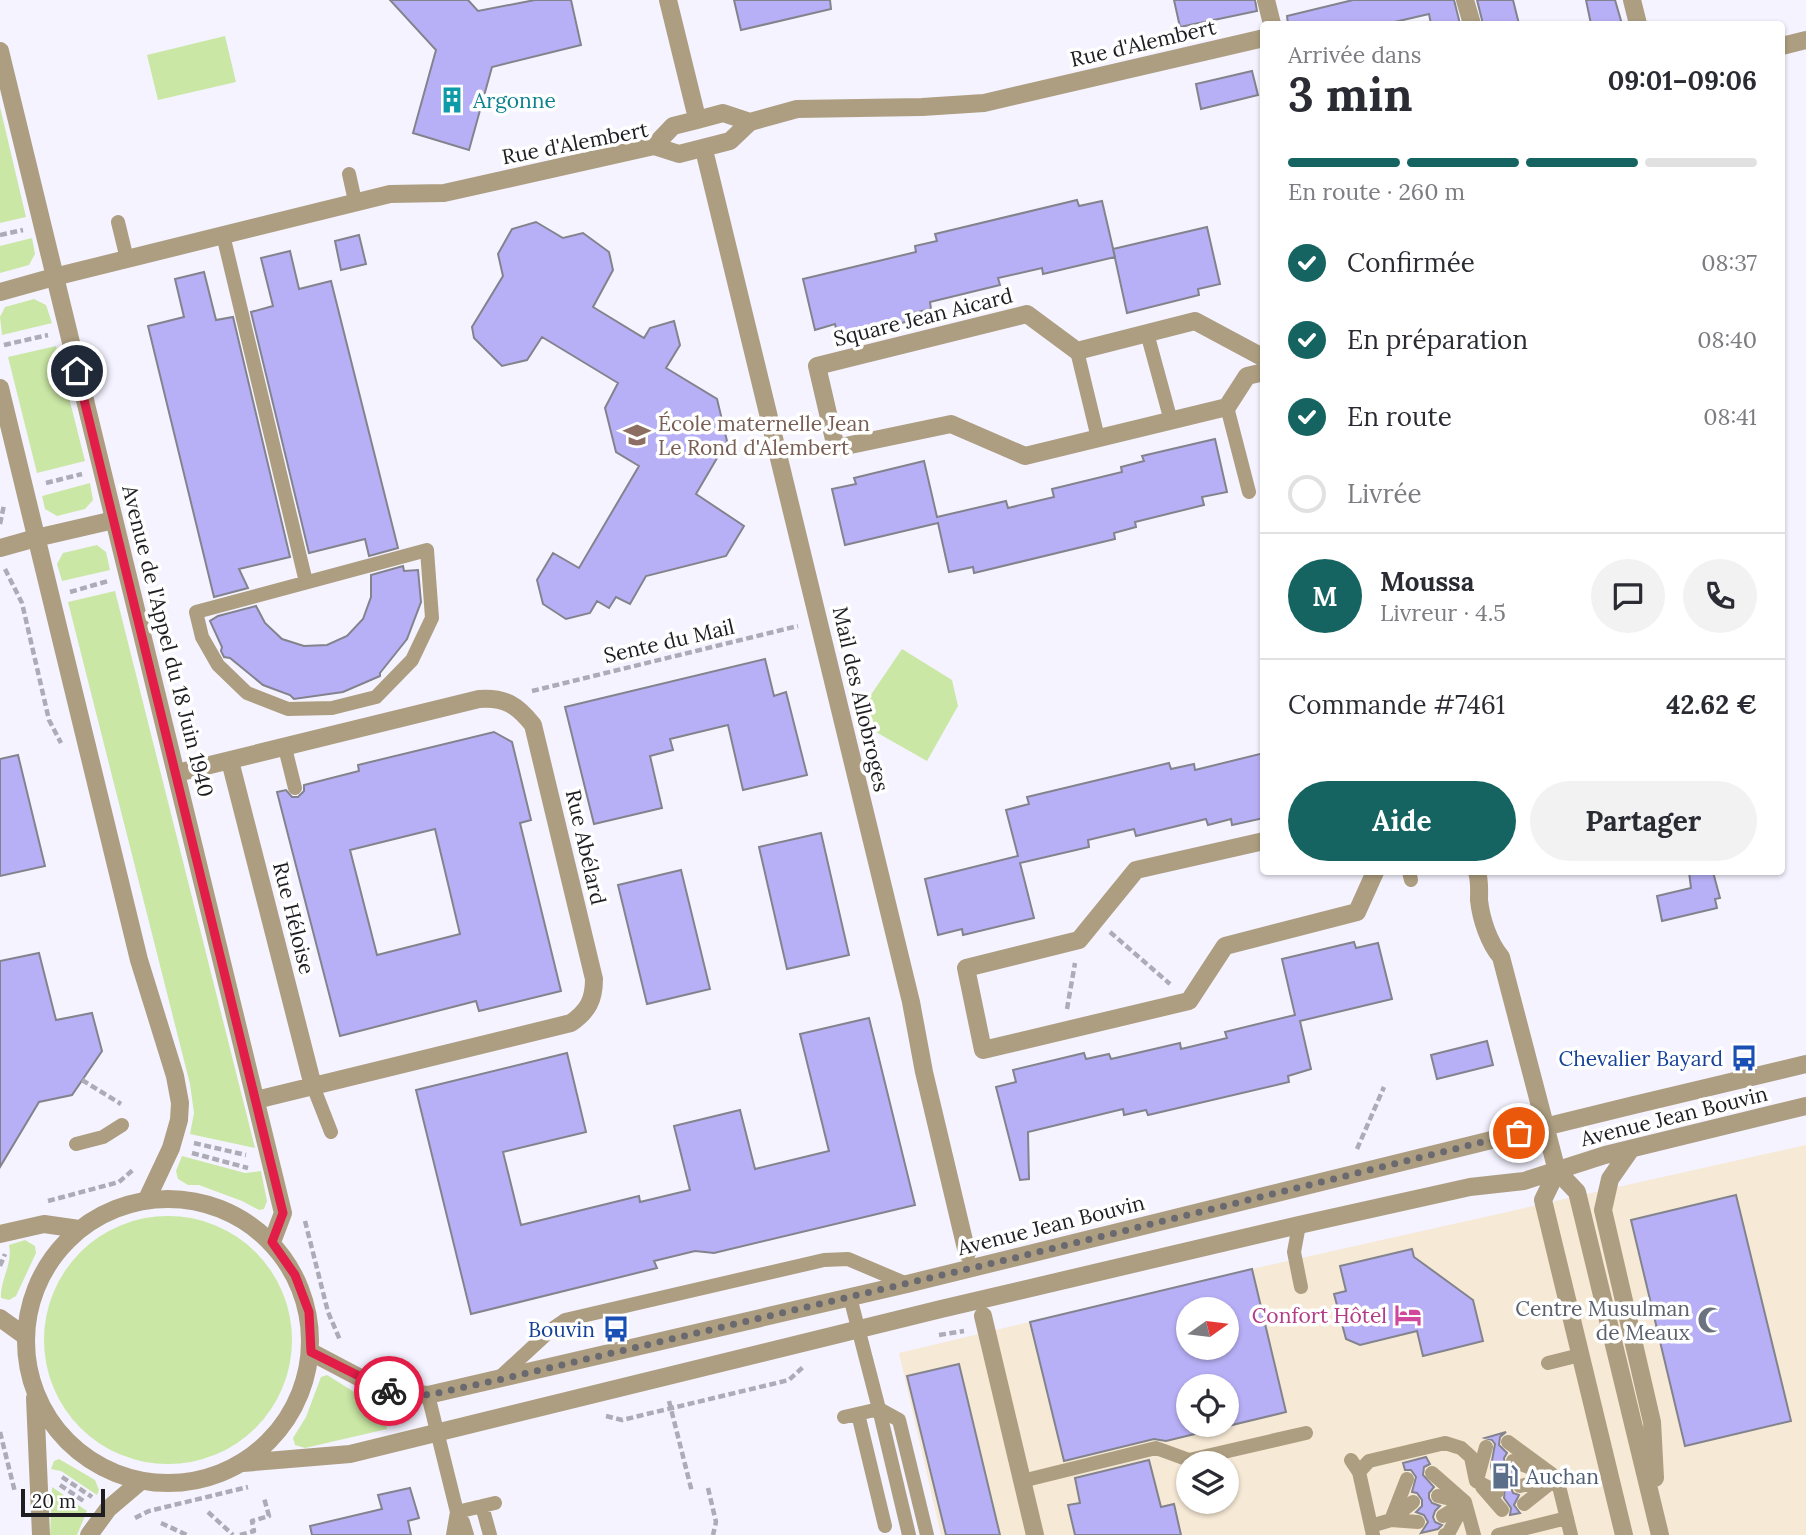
<!DOCTYPE html>
<html lang="fr">
<meta charset="utf-8">
<style>
:root{--surface:#fff;--page:#f2f2f3;--text:#2b2b33;--muted:#7c7c81;--line:#e1e1e2;--accent:#156461}
body{margin:0;font-family:Lora,serif;background:var(--page);color:var(--text);height:100vh;display:flex;flex-direction:column;font-size:26px;white-space:nowrap}
*{box-sizing:border-box;margin:0}
p{font-size:23px;color:var(--muted)}
.icon{flex:none;width:38px;height:38px;fill:none;stroke:currentColor;stroke-width:2;stroke-linecap:round;stroke-linejoin:round}
.map{position:relative;flex:1;overflow:hidden}
.panel{position:absolute;left:1260px;top:21px;width:525px;height:854px;display:flex;flex-direction:column;background:var(--surface);border-radius:7px;box-shadow:0 2px 5px #0004}
.panel>*{flex:none}
.needle{width:46px;rotate:76deg}
.controls{position:absolute;left:1176px;top:1297px;display:grid;gap:14px}
.controls a{display:grid;place-items:center;width:63px;height:63px;border-radius:50%;background:var(--surface);box-shadow:0 2px 5px #0004;font-size:35px}
.scale{position:absolute;left:21px;bottom:18px;width:84px;box-sizing:border-box;padding-left:7px;border:4px solid #1e1e22;border-top:0;font-size:19px;line-height:24px;white-space:nowrap;color:#1e1e22;-webkit-text-stroke:5px #fff;paint-order:stroke}
.pin{position:absolute;display:grid;place-items:center;width:60px;height:60px;color:#fff;margin:-30px;border:4px solid #fff;border-radius:50%;box-shadow:0 2px 7px #0007}
.courier{position:absolute;display:grid;place-items:center;width:70px;height:70px;margin:-35px;border:5px solid #e11d48;border-radius:50%;background:#fff;color:#222;box-shadow:0 2px 9px #0007}
.overview em{font-style:normal;font-weight:700}
.overview div{display:flex;flex-direction:column-reverse}
.overview{display:flex;align-items:center;justify-content:space-between;height:119px;padding:0 28px}
h1{font-size:46px;font-weight:700;line-height:52px}
.bar{display:grid;grid-template-columns:repeat(4,1fr);gap:10px 7px;align-content:center;height:84px;padding:0 28px}
.bar i{height:9px;border-radius:5px;background:var(--line)}
.bar .selected{background:var(--accent)}
.bar p{grid-column:span 4}
.line{display:flex;align-items:center;gap:18px;padding:0 28px;border-top:2px solid var(--line)}
.line div{flex:1}
.round{display:grid;place-items:center;flex:none;width:74px;height:74px;border-radius:37px;background:var(--page)}
ol{padding:0 28px;list-style:none}
li{display:flex;align-items:center;gap:21px;height:77px}
li p{margin-inline-start:auto}
li .icon{padding:7px;border-radius:50%;background:var(--accent);color:#fff;stroke-width:4}
li:last-child{color:var(--muted)}
li i{width:38px;height:38px;border:4px solid var(--line);border-radius:50%}
.cta{display:flex;gap:14px;margin-top:auto;padding:14px 28px}
.cta a{flex:1;height:80px;border-radius:42px;background:var(--accent);color:#fff;font-size:28px;font-weight:700;line-height:80px;text-align:center}
.cta a+a{background:var(--page);color:var(--text)}
.map>svg:first-child{display:block}
.commercial{fill:#f6e9d5;fill-rule:evenodd}
.green{fill:#cae7a5}
.building{fill:#b8b0f6;stroke:#83838d;stroke-width:2;fill-rule:evenodd}
.lines{fill:none;stroke-linecap:round;stroke-linejoin:round}
.path{stroke:#adacb6;stroke-width:4.5;stroke-dasharray:7 3.5;stroke-linecap:butt}
.service{stroke:#ad9e81;stroke-width:14}
.pedestrian{stroke:#ad9e81;stroke-width:18}
.minor{stroke:#ad9e81;stroke-width:18}
.tertiary{stroke:#ad9e81;stroke-width:18}
.done{stroke:#69696f;stroke-width:7;stroke-dasharray:0 12.6}
.route{stroke:#e11d48;stroke-width:9}
.labels{text-anchor:middle;dominant-baseline:central;stroke-width:7;stroke-linejoin:round;paint-order:stroke}
.street-label{font-size:21px;fill:#1e1e22;stroke:#fff}
.culture-label{font-size:21px;fill:#0d838f;stroke:#fff;text-anchor:start}
.education-label{font-size:21px;fill:#785e54;stroke:#fff;text-anchor:start}
.transit-label{font-size:21px;fill:#164399;stroke:#fff;text-anchor:end}
.worship-label{font-size:21px;fill:#5b616d;stroke:#fff;text-anchor:end}
.hotel-label{font-size:21px;fill:#b23c85;stroke:#fff;text-anchor:end}
.service-label{font-size:21px;fill:#4e5e75;stroke:#fff;text-anchor:start}
</style>
<div class="map">
<svg width="1806" height="1535" viewBox="0 0 1806 1535">
<rect width="100%" height="100%" fill="#f4f3ff"/>
<path class="commercial" d="M1806,1145v390h-865l-42,-182 353,-84zM1188,1309h39v39h-39zM1188,1386h39v38h-39zM1188,1463h39v39h-39z"/>
<path class="green" d="M225,36l11,46 -78,18 -11,-45z
M0,107l26,110 -26,6z
M32,238l3,16 -6,11 -29,8v-27z
M34,299l12,6 6,18 -50,12 -2,-18 5,-10z
M56,346l29,115 -48,12 -29,-116z
M90,483l3,17 -8,9 -28,7 -12,-7 -3,-13z
M97,545l9,7 4,18 -48,11 -5,-17 6,-11z
M115,591l140,557 -65,-14 4,-21 -4,-29 -122,-482z
M902,649l50,31 6,26 -31,55 -53,-30 -8,-29z
M182,1156l63,17 16,-2 6,30 -3,8 -5,1 -17,-9 -43,-16h-11l-10,-6 -2,-8z
M44 1340a124 124 0 1 1 248 0a124 124 0 1 1-248 0Z
M25,1240l10,6 1,7 -20,43 -7,4 -8,-2c-1,-18 12,-34 8,-53z
M327,1375l32,20 23,7 5,27 -82,19 -10,-3 -2,-7 13,-21 15,-40z
M59,1459l36,21 4,10 -2,5 -36,-24 -10,-2 3,-8z
M52,1487l35,24 -10,24h-27z"/>
<path class="building" d="M390,0h78l10,11 57,-11h36l10,45 -89,22 -23,83 -56,-17 23,-83z
M734,0h96l1,9 -90,21z
M1174,0h81l2,11 -77,16z
M1353,0h101l6,24h-29l-2,-10 -43,10h-98l-1,-8z
M1477,0h36l6,24h-36z
M1586,0h29l7,24h-31z
M1252,71l6,24 -57,14 -5,-25z
M1077,200l2,6 23,-5 13,56 -72,17 -1,-6 -44,10 2,7 -70,17 1,7 -22,5 1,7 -72,17 -3,-14 -20,6 -12,-51 113,-27 -1,-6 22,-5 -2,-7z
M536,222l27,16 20,-5 26,19 4,18 -20,37 51,31 6,-10 24,-7 6,24 -14,23 51,31 10,42 -31,53 48,32 -18,30 -80,20 -16,28 -14,-7 -7,11 -12,-7 -7,12 -24,6 -23,-15 -6,-24 16,-27 26,15 60,-102 -23,-14 -11,-44 13,-25 -76,-46 -15,23 -25,6 -28,-28 -2,-11 31,-51 -5,-22 14,-25z
M1207,227l13,57 -22,5 1,6 -72,18 -14,-64z
M359,235l7,29 -25,6 -6,-29z
M290,251l9,38 32,-8 67,267 -29,8 -4,-17 -56,14 -58,-241 22,-6 -12,-48z
M204,272l12,48 17,-3 57,240 -51,12 9,19 -34,9 -66,-271 36,-9 -9,-38z
M1215,439l12,53 -25,5 2,8 -69,17 1,5 -22,6 1,6 -141,34 -1,-6 -24,5 -11,-49 -93,22 -13,-56 24,-5 -2,-6 70,-17 13,56 69,-16 2,7 46,-11 -2,-8 70,-17 -1,-5 23,-6 -2,-5z
M403,566l1,5 14,-1 3,32 -14,37 -27,34v3l-37,16 -49,7 -4,-4 -27,-10 -33,-27 -6,-1 -3,-6 1,-4 -12,-26 8,-5 38,-10 9,17 17,16 22,7 23,-1 20,-9 16,-17 8,-22v-22z
M765,659l9,37 12,-4 21,83 -64,15 -15,-65 -58,14 3,11 -23,6 12,52 -68,16 -29,-117z
M494,732l18,10 19,78 -11,3 41,168 -82,20 -3,-10 -136,35 -63,-244 9,-2 6,7h6l6,-6v-6l55,-14 -1,-6zM435,829l25,105 -83,21 -27,-105z
M1264,753v65l-32,7 -1,-6 -23,6 -2,-6 -70,17 -2,-7 -46,11 1,7 -69,16 14,55 -71,17 -1,-6 -24,6 -13,-56 93,-23 -12,-46 23,-6 -2,-7 142,-34 2,6 23,-5 1,6z
M18,755l27,111 -45,10v-117z
M821,833l28,122 -62,14 -28,-122z
M681,870l29,119 -63,15 -29,-119z
M1689,872h24l7,26 -5,1 2,9 -55,13 -5,-25 34,-8z
M1354,942l2,6 22,-5 14,56 -92,22 11,48 -23,7 1,6 -141,33 -2,-5 -22,5 -1,-6 -95,23 1,47 -9,1 -24,-93 20,-5 -3,-12 71,-17 2,6 23,-5 2,5 69,-16 1,6 46,-11 -2,-6 70,-17 -13,-56z
M39,953l17,67 36,-7 10,38 -30,44 -33,7 -39,65v-206z
M869,1018l46,187 -201,48 -19,-2 -41,10 3,7 -186,46 -55,-224 151,-37 19,79 -83,20 18,73 118,-29 1,6 50,-12 -16,-64 66,-16 15,59 74,-18 -29,-117z
M1487,1041l6,24 -56,14 -6,-24z
M1736,1195l55,226 -106,25 -54,-226z
M1412,1249l2,8 59,43 10,41 -60,15 -6,-25 -57,14 -14,-6 -12,-45 12,-3 -6,-25z
M1252,1269l34,143 -120,29 -12,-2 -90,22 -34,-139zM1188,1309h39v39h-39zM1188,1386h39v38h-39z
M959,1364l41,171h-54l-39,-159z
M1506,1432l-6,5 -1,8 8,8 -3,5 1,8 11,7 1,4 -4,2 -2,8 2,6 6,2 -5,10 6,8 -10,2 1,-7 -7,-10 1,-11 -11,-7 -3,-14 4,-22 -3,-4 -7,-2z
M1426,1457l4,7 -6,3 -1,8 11,12 -5,6v5l3,5 8,3 -5,5 -2,6 2,5 7,3 -4,4 -17,4 7,-11 -4,-7 -8,-3 6,-6v-6l-5,-7 -5,-1 4,-15 -5,-7h-6l-2,-7z
M1149,1460l12,47 13,-3 7,31h-106l-7,-30 12,-2 -5,-25z
M410,1488l9,30 -11,3 3,14h-99l-2,-9 72,-17 -4,-14z"/>
<g class="lines">
<path class="path" d="M0,235l23,-5
M4,345l44,-10
M46,483l36,-9
M0,524l4,-19
M5,569l17,34 27,117 12,23
M70,592l38,-11
M532,691l266,-65
M1110,932l60,52
M1067,1009l8,-46
M82,1080l39,24
M194,1143l52,12
M1357,1149l27,-62
M192,1153l56,15
M48,1201l71,-19 15,-13
M305,1221l23,91 12,28
M0,1266l5,-12
M939,1335l25,-4
M669,1401l23,91
M606,1416l16,4 167,-40 14,-13
M0,1432l15,60
M62,1477l30,20
M60,1485l25,17
M708,1488l8,34 -3,13
M208,1512l25,23
M135,1518l14,-7 99,-24
M161,1523l26,12
M240,1535l14,-4 -2,-10 17,-5 -5,-18"/>
<path class="service" d="M349,174l6,27
M118,222l9,37
M223,235l83,347
M1147,333l24,88
M1077,351l21,87
M1227,407l22,85
M427,550l5,68 -20,42 -36,37 -44,11 -44,1 -41,-16 -29,-28 -16,-28 -6,-25z
M285,748l10,40
M1409,872l2,8
M313,1086l18,46
M76,1144l27,-7 19,-12
M1299,1225l-5,27 7,35
M1548,1363l32,-8
M498,1379l54,-50 13,-9 259,-60 24,-1 59,25
M428,1395l29,117 6,10 4,13
M879,1409l20,11 28,115
M879,1409l30,126
M858,1414l27,112
M844,1417l35,-8 -29,-112
M1508,1442l49,36
M1351,1460l8,12 14,63
M1513,1461l26,10
M1359,1472l10,-11 76,-18 16,5 10,9 5,24 21,11
M1432,1473l33,29 9,33
M1477,1480l9,-33
M1022,1481l134,-33 33,12 117,-27
M1520,1486l37,-8 14,57
M1482,1487l20,23
M1438,1496l26,6
M1524,1504l29,-23
M482,1506l8,29
M1443,1516l21,-13
M1392,1519l21,-17
M1391,1520l27,2
M1371,1526l20,-6 16,-41
M453,1535l4,-23 38,-9
M1445,1535l3,-1 17,-32
M1498,1535l69,-17"/>
<path class="pedestrian" d="M668,0l27,110
M706,158l205,844 13,70 43,181
M983,1316l52,219"/>
<path class="minor" d="M1465,0l7,24
M1632,0l6,24
M1782,46l24,-6
M654,146l19,-20 24,-6 26,-7 27,9
M54,277l336,-83 54,-1 210,-47 25,8 51,-13 20,-19 47,-13 125,-2 62,-4 280,-65
M1264,358l-69,-37 -118,30 -50,-37 -210,52 19,82 115,-24 74,32 202,-49 20,-31 17,-4
M0,548l36,-10
M230,761l83,325
M177,773l302,-74c26,-2 38,6 54,26l61,254c0,21 -6,32 -23,44l-315,77
M1264,841l-128,29 -57,70 -113,28 17,82 206,-49 36,-55 132,-34 18,-40"/>
<path class="tertiary" d="M1266,0l6,24
M0,51l283,1162 -11,29
M0,292l54,-15
M0,388l139,572 36,116 5,27 -1,17 -8,28 -24,51
M36,538l78,-18
M1477,872c3,10 2,17 2,28 2,19 10,43 22,57l56,214 20,21 83,343
M1631,1149l-21,30 -7,31 49,212 3,56
M1557,1171l-14,29 81,335
M26 1341a142 142 0 1 1 284 0a142 142 0 1 1-284 0Z
M0,1234l44,-10 35,5
M0,1318l25,18
M311,1352l74,39 43,4 479,-111 727,-179 172,-41
M35,1398l6,137
M243,1463l107,-9 591,-145 358,-84 171,-38 54,-6 81,-26 201,-49
M89,1535l19,-26 33,-28"/>
</g>
<g class="lines">
<path class="done" d="M389,1391l39,4 70,-15 512,-121 509,-126"/>
<path class="route" d="M77,371l206,842 -11,29 23,33 14,37 2,40 78,39"/>
</g>
<defs>
<g id="building-bare" transform="scale(2.1)"><path d="M-4-6H4V6H1V3H-1V6H-4ZM-2.5-4.3h1.7v1.8h-1.7ZM.8-4.3h1.7v1.8H.8ZM-2.5-1h1.7V.8h-1.7ZM.8-1h1.7V.8H.8Z" fill="#0f9aa8" stroke="#fff" stroke-width="2.5" paint-order="stroke"/></g>
<g id="school-bare" transform="scale(2.1)"><path d="M0-5L7-2L0 1L-7-2ZM-4 1L0 2.5L4 1V4Q0 6-4 4Z" fill="#8d6e63" stroke="#fff" stroke-width="2.5" paint-order="stroke"/></g>
<g id="bus-bare" transform="scale(2.1)"><path d="M-5-6H5V4H4V6H2V4H-2V6H-4V4H-5ZM-3.5-4V0h7V-4ZM-3.5 1.2v1.5H-2V1.2ZM2 1.2v1.5H3.5V1.2Z" fill="#1a4fb4" stroke="#fff" stroke-width="2.5" paint-order="stroke"/></g>
<g id="hotel-bare" transform="scale(2.1)"><path d="M-6-4.5h1.5V1H6V5H4.5V3h-9V5H-6ZM-4 0a1.8 1.8 0 1 1 3.6 0ZM.5 0V-2.5h3Q6-2.5 6 0Z" fill="#d1479c" stroke="#fff" stroke-width="2.5" paint-order="stroke"/></g>
<g id="mosque-bare" transform="scale(2.1)"><path d="M3.5-4.9A6 6 0 1 0 3.5 4.9A5 5 0 1 1 3.5-4.9Z" fill="#6b7280" stroke="#fff" stroke-width="2.5" paint-order="stroke"/></g>
<g id="fuel-bare" transform="scale(2.1)"><path d="M-5.5-6h7V0h2V4h1.3V-2.5L3-4.5l.8-.8L6-3V5H2.5V1h-1V6h-7ZM-4.2-4.7v3.2H.2V-4.7Z" fill="#5c6f8a" stroke="#fff" stroke-width="2.5" paint-order="stroke"/></g>
</defs>
<g fill-rule="evenodd">
<use href="#building-bare" x="452" y="100"/>
<use href="#school-bare" x="637" y="435"/>
<use href="#bus-bare" x="1744" y="1058"/>
<use href="#hotel-bare" x="1408" y="1315"/>
<use href="#mosque-bare" x="1711" y="1320"/>
<use href="#bus-bare" x="616" y="1329"/>
<use href="#fuel-bare" x="1505" y="1476"/>
</g>
<g class="labels">
<g class="street-label">
<text transform="translate(1143 43) rotate(-13)">Rue d'Alembert</text>
<text transform="translate(575 143) rotate(-11)">Rue d'Alembert</text>
<text transform="translate(923 317) rotate(-14)">Square Jean Aicard</text>
<text transform="translate(168 641) rotate(76)">Avenue de l'Appel du 18 Juin 1940</text>
<text transform="translate(669 641) rotate(-13)">Sente du Mail</text>
<text transform="translate(861 699) rotate(77)">Mail des Allobroges</text>
<text transform="translate(586 847) rotate(77)">Rue Abélard</text>
<text transform="translate(294 918) rotate(76)">Rue Héloise</text>
<text transform="translate(1674 1116) rotate(-14)">Avenue Jean Bouvin</text>
<text transform="translate(1051 1225) rotate(-14)">Avenue Jean Bouvin</text>
</g>
<g class="culture-label">
<text x="473" y="100">Argonne</text>
</g>
<g class="education-label">
<text x="658" y="423">École maternelle Jean<tspan x="658" dy="24">Le Rond d'Alembert</tspan></text>
</g>
<g class="transit-label">
<text x="1723" y="1058">Chevalier Bayard</text>
<text x="595" y="1329">Bouvin</text>
</g>
<g class="worship-label">
<text x="1690" y="1308">Centre Musulman<tspan x="1690" dy="24">de Meaux</tspan></text>
</g>
<g class="hotel-label">
<text x="1387" y="1315">Confort Hôtel</text>
</g>
<g class="service-label">
<text x="1526" y="1476">Auchan</text>
</g>
</g>
</svg>
<div class="controls">
<a><svg class="needle" viewBox="-14 -14 28 28"><path d="M0-13l5 13h-10z" fill="#e53935"/><path d="M0 13l5-13h-10z" fill="#7c7c81"/></svg></a>
<a><svg class="icon" aria-label="locate" viewBox="0 0 24 24"><circle cx="12" cy="12" r="6"/><path d="M12 2v4M12 18v4M2 12h4M18 12h4"/></svg></a>
<a><svg class="icon" aria-label="layers" viewBox="0 0 24 24"><path d="M12 4l9 5-9 5-9-5zM3 14l9 5 9-5"/></svg></a>
</div>
<div class="scale">20 m</div>
<div class="pin" style="left:1519px;top:1133px;background:#ea580c"><svg class="icon" aria-label="bag" viewBox="0 0 24 24"><path d="M5 8h14l-1 12H6zM9 8a3 3 0 0 1 6 0"/></svg></div>
<div class="pin" style="left:77px;top:371px;background:#1f2937"><svg class="icon" aria-label="home" viewBox="0 0 24 24"><path d="M3 11l9-7 9 7M6 9v11h12V9"/></svg></div>
<div class="courier" style="left:389px;top:1391px"><svg class="icon" aria-label="bike" viewBox="0 0 24 24"><circle cx="6" cy="16" r="4"/><circle cx="18" cy="16" r="4"/><path d="M6 16l4-8h5l3 8M10 8l3 8H6M13 5h3"/></svg></div>
<section class="panel">
<div class="overview"><div><h1>3 min</h1><p>Arrivée dans</p></div><em>09:01–09:06</em></div>
<div class="bar"><i class="selected"></i><i class="selected"></i><i class="selected"></i><i></i><p>En route · 260 m</p></div>
<ol>
<li><svg class="icon" aria-label="check" viewBox="0 0 24 24"><path d="M5 12l5 5 9-10"/></svg>Confirmée<p>08:37</p></li>
<li><svg class="icon" aria-label="check" viewBox="0 0 24 24"><path d="M5 12l5 5 9-10"/></svg>En préparation<p>08:40</p></li>
<li><svg class="icon" aria-label="check" viewBox="0 0 24 24"><path d="M5 12l5 5 9-10"/></svg>En route<p>08:41</p></li>
<li><i></i>Livrée</li>
</ol>
<div class="line" style="height:126px"><b class="round" style="background:var(--accent);color:#fff">M</b><div><b>Moussa</b><p>Livreur · 4.5</p></div><a class="round"><svg class="icon" aria-label="chat" viewBox="0 0 24 24"><path d="M4 5h16v11H9l-5 4z"/></svg></a><a class="round"><svg class="icon" aria-label="phone" viewBox="0 0 24 24"><path d="M5 4h4l2 5-3 2q2 4 5 5l2-3 5 2v4C11 20 4 13 5 4z"/></svg></a></div>
<div class="line" style="height:91px"><div>Commande #7461</div><b>42.62 €</b></div>
<div class="cta"><a>Aide</a><a>Partager</a></div>
</section>
</div>
